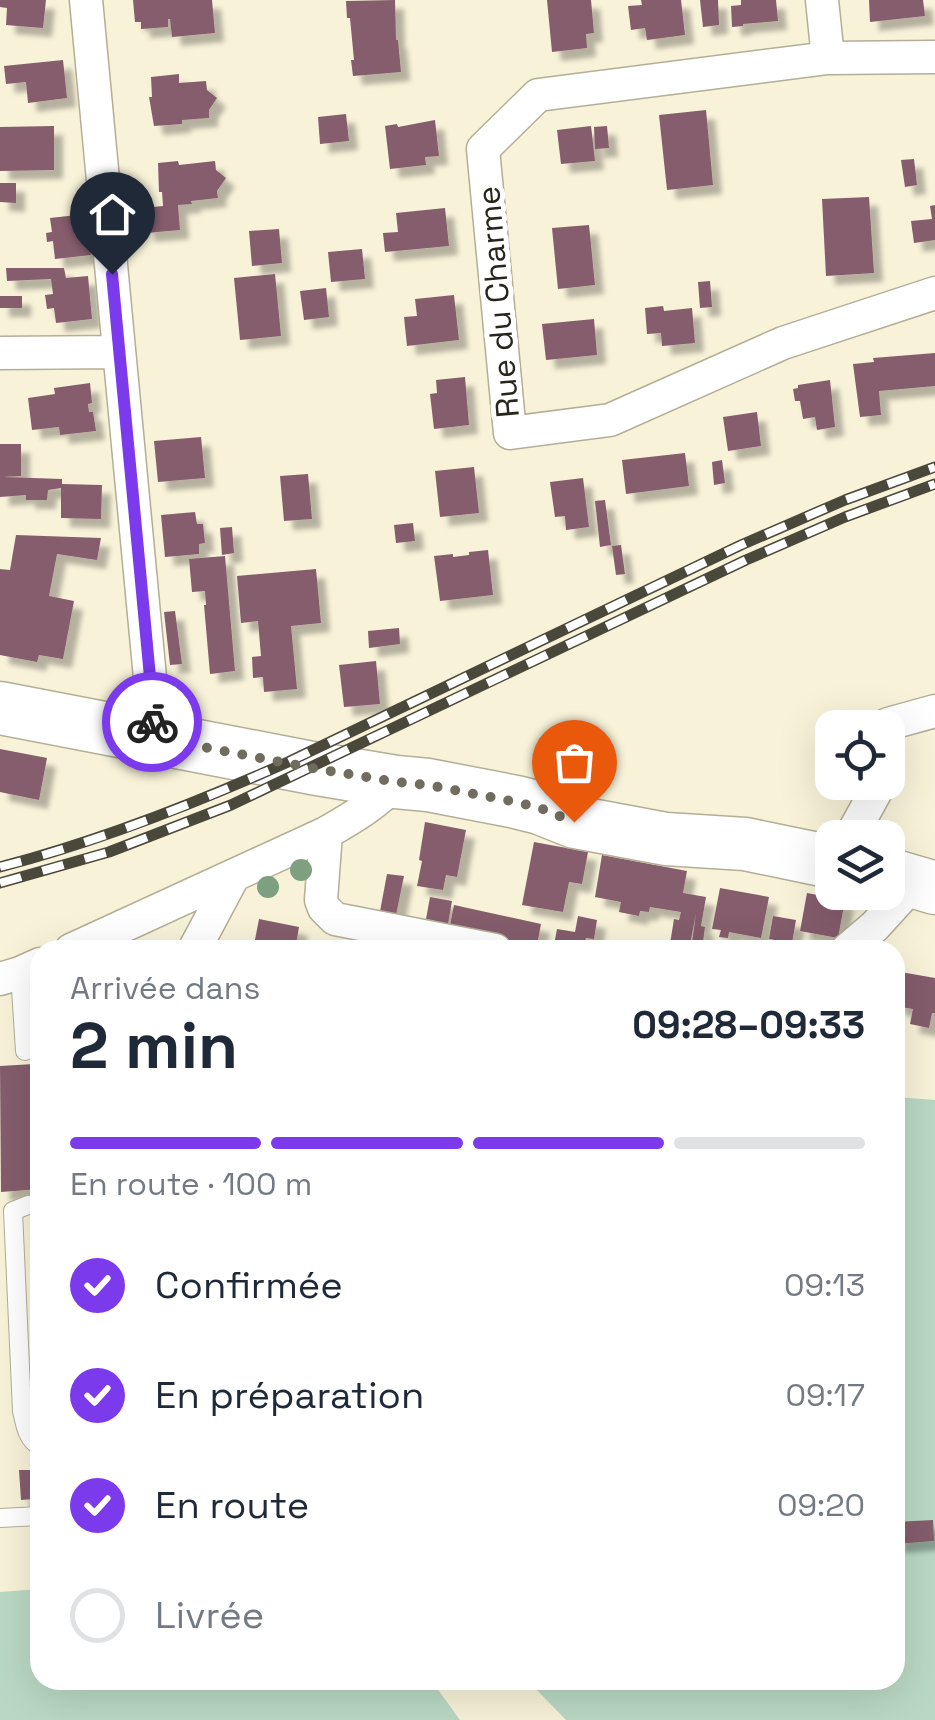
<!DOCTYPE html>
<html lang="fr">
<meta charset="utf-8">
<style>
:root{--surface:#fff;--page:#f6f6f7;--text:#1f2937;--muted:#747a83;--line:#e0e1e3;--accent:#7c3aed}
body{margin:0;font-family:"Space Grotesk",sans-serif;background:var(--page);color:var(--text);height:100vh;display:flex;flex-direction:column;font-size:38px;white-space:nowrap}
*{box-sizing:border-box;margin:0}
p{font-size:32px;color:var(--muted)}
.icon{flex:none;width:55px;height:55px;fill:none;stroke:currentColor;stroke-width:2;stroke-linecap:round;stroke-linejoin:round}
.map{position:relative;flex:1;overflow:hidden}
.panel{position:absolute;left:30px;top:940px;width:875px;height:750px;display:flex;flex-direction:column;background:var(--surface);border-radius:30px;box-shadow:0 10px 40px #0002}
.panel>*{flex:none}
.fabs{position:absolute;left:815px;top:710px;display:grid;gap:20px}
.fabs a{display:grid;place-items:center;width:90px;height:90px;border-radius:20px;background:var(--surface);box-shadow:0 10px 40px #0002;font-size:50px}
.pin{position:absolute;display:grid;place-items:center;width:85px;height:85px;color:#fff;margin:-102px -42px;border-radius:50% 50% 50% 0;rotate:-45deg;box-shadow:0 0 10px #0007}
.pin .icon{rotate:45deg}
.courier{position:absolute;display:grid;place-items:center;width:100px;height:100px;margin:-50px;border:8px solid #7c3aed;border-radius:50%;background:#fff;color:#222;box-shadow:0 2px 12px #0007}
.summary em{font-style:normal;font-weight:800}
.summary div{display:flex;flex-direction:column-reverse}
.summary{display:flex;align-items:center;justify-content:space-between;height:170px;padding:0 40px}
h1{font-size:65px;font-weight:800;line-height:75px}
.bar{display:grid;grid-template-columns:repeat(4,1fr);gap:15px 10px;align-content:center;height:120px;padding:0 40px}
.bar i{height:12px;border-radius:8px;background:var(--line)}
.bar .selected{background:var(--accent)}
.bar p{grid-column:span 4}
ol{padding:0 40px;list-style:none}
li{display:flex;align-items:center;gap:30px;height:110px}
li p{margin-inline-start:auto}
li .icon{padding:10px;border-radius:50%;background:var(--accent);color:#fff;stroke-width:4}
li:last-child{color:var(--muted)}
li i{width:55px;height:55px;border:5px solid var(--line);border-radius:50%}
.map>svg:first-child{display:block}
.green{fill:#b9d8c3}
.building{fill:#855d6d;filter:url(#shadow)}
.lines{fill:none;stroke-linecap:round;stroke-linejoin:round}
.service-casing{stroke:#b4ae96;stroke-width:20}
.minor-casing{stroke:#b4ae96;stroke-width:35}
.primary-casing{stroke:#b4ae96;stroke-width:55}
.service{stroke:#fff;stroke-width:18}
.minor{stroke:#fff;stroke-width:32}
.primary{stroke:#fff;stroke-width:52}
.rail-casing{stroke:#4a473b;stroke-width:11}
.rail{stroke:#fff;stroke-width:8;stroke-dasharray:22;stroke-linecap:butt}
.tree{fill:#7e9f80}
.done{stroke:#716d5e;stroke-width:10;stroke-dasharray:0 18}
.route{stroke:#7c3aed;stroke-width:12}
.labels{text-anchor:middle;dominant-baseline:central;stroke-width:10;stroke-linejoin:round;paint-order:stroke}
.street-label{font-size:32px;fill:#28251c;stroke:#fff}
</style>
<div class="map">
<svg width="935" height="1720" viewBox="0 0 935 1720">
<defs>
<filter id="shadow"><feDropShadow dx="9" dy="9" stdDeviation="2.5" flood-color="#0004"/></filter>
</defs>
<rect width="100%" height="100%" fill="#f8f2d9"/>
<path class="green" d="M895,1097l40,3v620h-369l-39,-40h368z
M40,1589v91h391l29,40h-460v-128z"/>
<path class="building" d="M0,0h46l-3,28 -37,-3 1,-17 -7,-1z
M133,0h79l3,33 -43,4 -2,-18h-2v8l-27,2v-7h-6z
M395,0l1,40h2l3,32 -48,4 -2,-16h3l-4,-42h-3l-1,-17z
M547,0h44l3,33 -8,1 1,14 -35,4z
M641,0h40l4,35 -38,5 -2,-12 -14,2 -3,-24 14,-1z
M700,0h18l1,25 -16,2z
M741,0h35l2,21 -35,3v2l-11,1 -1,-21 10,-1z
M869,0h54l2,16 -55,6z
M63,60l4,38 -39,5 -2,-21 -20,2 -2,-18z
M179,74v9l27,-2 1,9 10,8 -8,12v8l-27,2v4l-28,2 -5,-29h3l-1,-20z
M706,110l7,75 -46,5 -8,-75z
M346,114l3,27 -29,3 -2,-27z
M435,120l4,36 -14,1 1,8 -36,4 -5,-43 12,-2 1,3z
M54,126v44l-54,1v-44z
M591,126l4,35 -34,3 -4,-34z
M607,126l2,22 -14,1 -1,-22z
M914,159l3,26 -12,2 -4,-27z
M178,161l1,4 36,-4 1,9 10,8 -9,13 1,7 -27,3 1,3 -14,1 2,25 -34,3 -3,-25 20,-2 -1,-14h-3l-1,-29z
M0,183h16v20l-16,-1z
M869,197l5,76 -48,3 -4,-77z
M935,205v35l-21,3 -3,-22 21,-2 -2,-13z
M445,208l4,38 -64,6 -2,-19 15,-1 -2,-19z
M86,214l5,41 -36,4 -2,-18 -6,1 -1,-9 6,-1 -2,-14z
M589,225l6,60 -37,4 -6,-61z
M279,229l3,34 -30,3 -3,-35z
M362,249l3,30 -34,3 -3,-30z
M6,268h58l2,10 22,-2 4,43 -36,4 -2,-15 -7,1 -2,-14 8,-1 -2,-15 -44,2z
M275,274l6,62 -41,4 -6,-62z
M710,281l2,26 -12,1 -2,-26z
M326,288l3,29 -25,3 -4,-29z
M454,295l5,45 -52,6 -3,-29 13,-1 -2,-17z
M0,296h22v12h-22z
M663,306l1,5 28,-3 3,35 -33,3 -1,-13 -14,1 -2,-26z
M594,319l3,36 -51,5 -4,-36z
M935,353v33l-56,5 2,24 -21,2 -7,-53 21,-2 -1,-4z
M465,377l4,48 -35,4 -4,-35 7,-1 -1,-13z
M830,380l5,47 -18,3 -2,-13 -12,2 -3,-18h-5l-2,-12 5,-1v-3z
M90,383l2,20 -4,1 1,8h4l3,19 -36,4 -1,-8 -27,3 -4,-32 27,-4 -1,-6z
M757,412l4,34 -33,5 -5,-34z
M201,437l4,41 -47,4 -4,-41z
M0,444h21v32l-17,1 58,2v5l40,1 -1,34 -40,-1v-30l-13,2 -1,10h-21v-5l-26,2z
M685,453l4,33 -63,8 -4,-34z
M722,460l3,23 -11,2 -2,-23z
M474,467l5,46 -39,4 -5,-46z
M308,474l4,45 -28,2 -4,-45z
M583,478l6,49 -23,3 -1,-14 -10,1 -5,-35z
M605,500l6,45 -11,2 -5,-46z
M195,512l2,12h6l2,19 -6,1v10l-34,3 -4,-42z
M413,523l2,18 -19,2 -2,-18z
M232,527l2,26 -12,2 -2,-27z
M16,535l85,3 -4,22 -40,-6 -8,42 25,5 -11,58 -24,-4 -2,7 -37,-7v-86l10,1z
M621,545l4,29 -9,1 -4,-29z
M488,550l5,45 -53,6 -6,-45 19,-2v3l16,-2v-3z
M225,556l10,115 -25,3 -6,-69h2l-1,-14 -13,1 -3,-33z
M316,569l5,54 -30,3 6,63 -33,3 -1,-15 -10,1 -1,-21 9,-1 -3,-35 -17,2 -4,-47z
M175,611l7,53 -12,1 -6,-53z
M399,628l1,16 -31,4 -1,-17z
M376,661l4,43 -36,3 -5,-42z
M0,749l47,9 -8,42 -39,-8z
M425,822l41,8 -9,47 -11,-2 -3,15 -26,-4 5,-25 -3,-1z
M534,842l54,10 -6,32 -13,-2 -6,30 -41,-7z
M602,855l85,16 -4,22 23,4 -5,29 4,1 -3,23h-11l5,-37 -7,37h-20l5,-31 5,1 2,-8 -31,-5 -1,5 -9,-1 -1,5 -20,-4 2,-10 -26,-5z
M387,874l17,2 -9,44 -17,2z
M720,888l49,9 -8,41 -32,-6 -1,6 -9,-1 2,-7 -9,-1z
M807,893l38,7 -7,38 -38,-7z
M430,897l22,4 -4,23 -22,-5z
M454,905l87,19 -5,26 -88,-15z
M578,916l19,4 -3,19 -8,-1 -3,12h-30l4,-21 18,3z
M773,916l23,4 -4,23 -23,-4z
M259,919l40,8 -3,17 8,1 -1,5h-50z
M895,971l40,7v35h-3l-3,15 -19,-4 3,-15 -18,-3z
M34,1064l5,51 1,74 -39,3 -1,-126z
M19,1470h13l2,29 -13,1z
M933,1520l1,21 -39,3v-22z"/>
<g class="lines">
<g class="service-casing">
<path id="service" d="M20,973l5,78
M40,1205h-12l-15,6 9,200c3,13 5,29 18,35
M0,1518l40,-2"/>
</g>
<g class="minor-casing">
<path id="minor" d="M86,0l66,699 -1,38
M822,0l6,58
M935,57l-107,1 -290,37 -55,54 27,284 100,-13 173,-77 152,-50
M0,353l119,-1
M887,728l1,-4 47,-13
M326,833l-5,67 3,8 11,11 160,31
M850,838l31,-56
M71,950l255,-117c26,-15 49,-28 70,-51
M194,950l40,-75
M847,950l28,-24 40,-44
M0,979l20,-6 20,-9"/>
</g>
<g class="primary-casing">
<path id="primary" d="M0,708l312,60 84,14 32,3 88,17 24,6 35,14 91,17 79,5 87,18
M888,874l47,14"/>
</g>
<use href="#service" class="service"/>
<use href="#minor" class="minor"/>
<use href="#primary" class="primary"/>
<g class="rail-casing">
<path id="rail" d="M0,867c100,-26 194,-63 288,-105l453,-217 104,-45 90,-33
M0,883l109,-31 122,-47 515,-245 99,-43 90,-33"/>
</g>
<use href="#rail" class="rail"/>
</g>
<g class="tree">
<circle cx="301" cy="870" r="11"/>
<circle cx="268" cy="887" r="11"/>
</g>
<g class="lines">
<path class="done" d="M152,722l-1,15 161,31 84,14 32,3 88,17 24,6 34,14"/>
<path class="route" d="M112,274l40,424v24"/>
</g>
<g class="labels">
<g class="street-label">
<text transform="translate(498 302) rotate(-95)">Rue du Charme</text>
</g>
</g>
</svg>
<div class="fabs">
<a><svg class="icon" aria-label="locate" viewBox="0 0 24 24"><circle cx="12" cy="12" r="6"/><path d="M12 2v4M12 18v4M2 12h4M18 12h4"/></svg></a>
<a><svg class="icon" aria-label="layers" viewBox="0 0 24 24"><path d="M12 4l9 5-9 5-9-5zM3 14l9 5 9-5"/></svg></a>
</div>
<div class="pin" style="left:574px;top:822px;background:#ea580c"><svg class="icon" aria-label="bag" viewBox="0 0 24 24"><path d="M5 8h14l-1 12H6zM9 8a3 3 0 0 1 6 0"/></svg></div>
<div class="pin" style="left:112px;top:274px;background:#1f2937"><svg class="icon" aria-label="home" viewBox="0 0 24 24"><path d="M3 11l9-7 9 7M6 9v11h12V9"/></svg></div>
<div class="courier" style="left:152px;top:722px"><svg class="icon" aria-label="bike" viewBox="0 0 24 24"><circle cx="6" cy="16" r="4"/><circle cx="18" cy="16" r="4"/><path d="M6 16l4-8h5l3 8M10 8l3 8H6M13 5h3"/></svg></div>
<section class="panel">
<div class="summary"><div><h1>2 min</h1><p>Arrivée dans</p></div><em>09:28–09:33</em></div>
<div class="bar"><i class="selected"></i><i class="selected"></i><i class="selected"></i><i></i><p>En route · 100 m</p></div>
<ol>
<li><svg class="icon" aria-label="check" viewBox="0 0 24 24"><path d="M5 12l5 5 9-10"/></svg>Confirmée<p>09:13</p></li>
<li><svg class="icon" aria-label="check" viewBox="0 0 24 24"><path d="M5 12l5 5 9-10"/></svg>En préparation<p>09:17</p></li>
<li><svg class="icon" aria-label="check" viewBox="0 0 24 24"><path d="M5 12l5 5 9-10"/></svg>En route<p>09:20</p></li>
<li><i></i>Livrée</li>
</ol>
</section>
</div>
